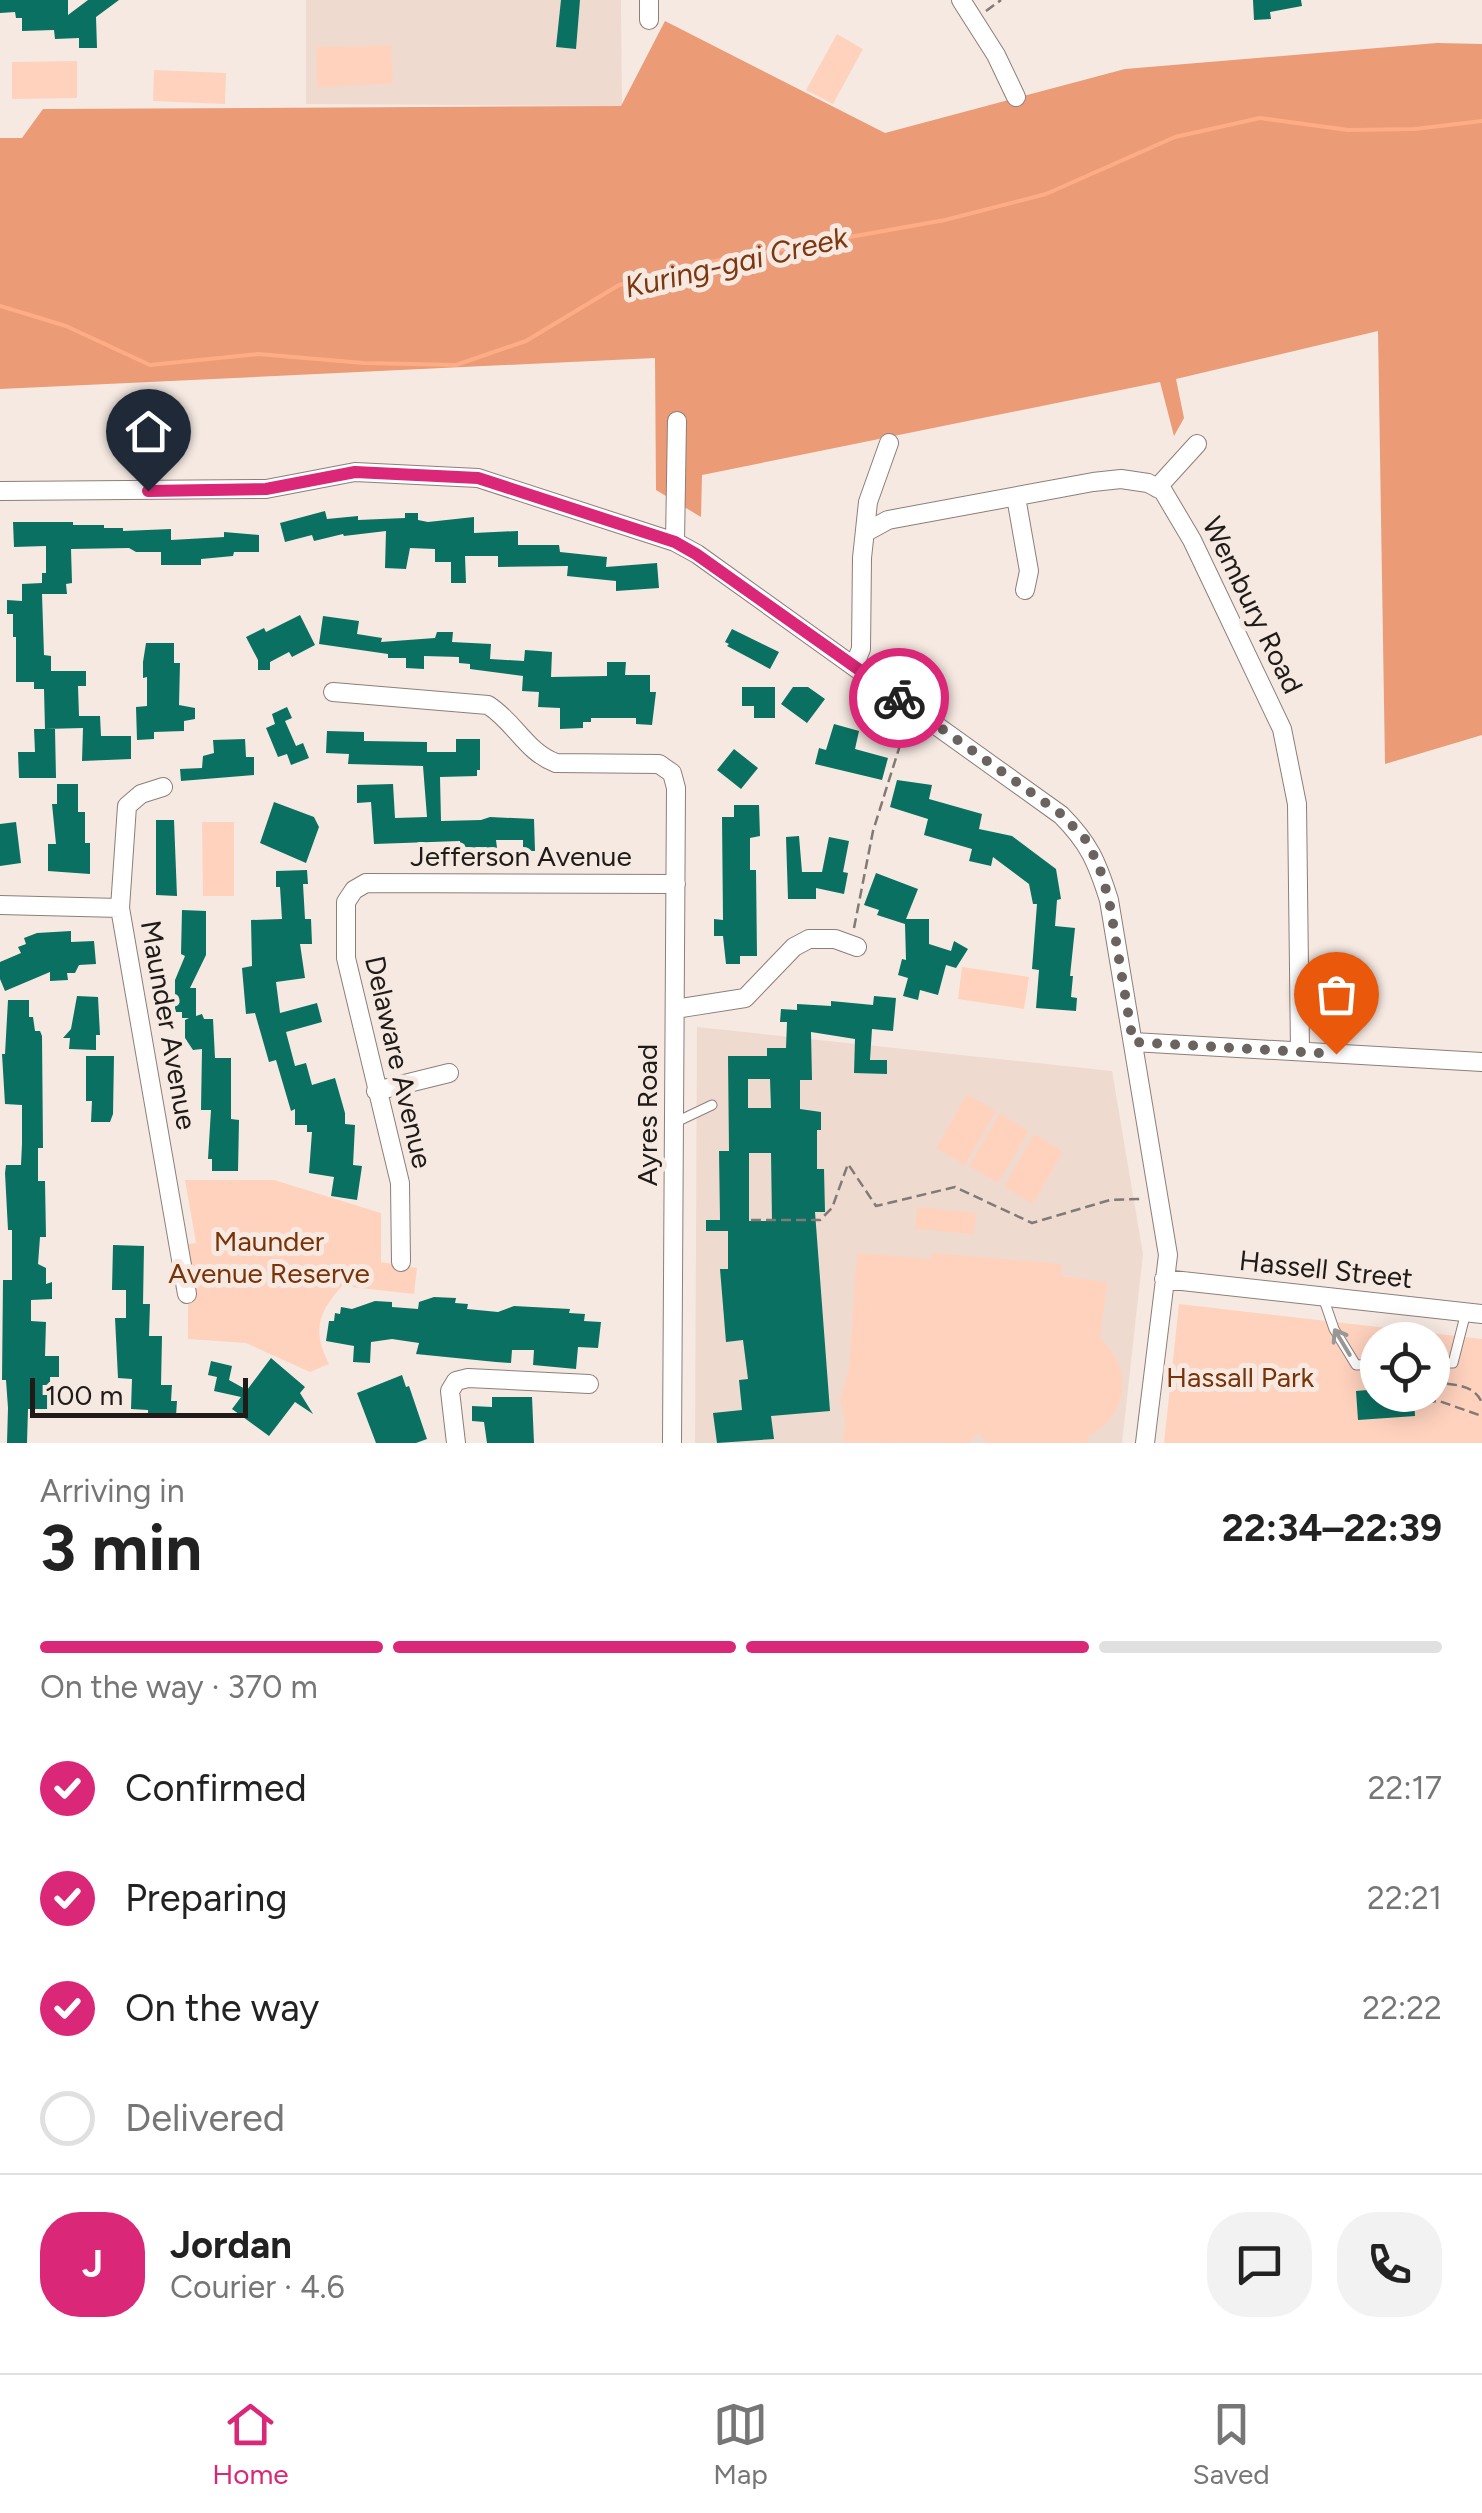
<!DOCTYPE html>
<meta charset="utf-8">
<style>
:root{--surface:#fff;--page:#f2f2f2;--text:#222;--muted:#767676;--line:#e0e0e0;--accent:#db2777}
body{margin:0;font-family:Figtree,sans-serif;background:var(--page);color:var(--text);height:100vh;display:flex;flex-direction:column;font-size:38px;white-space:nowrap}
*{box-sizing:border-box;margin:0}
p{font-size:32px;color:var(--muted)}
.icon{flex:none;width:55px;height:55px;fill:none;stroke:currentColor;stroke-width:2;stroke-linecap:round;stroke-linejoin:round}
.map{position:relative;height:1443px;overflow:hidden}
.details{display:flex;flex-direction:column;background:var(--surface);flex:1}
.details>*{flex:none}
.fabs{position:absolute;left:1360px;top:1322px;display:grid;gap:20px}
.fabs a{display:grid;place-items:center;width:90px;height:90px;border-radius:50%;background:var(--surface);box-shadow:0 5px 25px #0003;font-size:50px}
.scale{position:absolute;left:30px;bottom:25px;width:218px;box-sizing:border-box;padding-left:10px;border:5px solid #1f1b18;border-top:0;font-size:28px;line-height:35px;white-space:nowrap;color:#1f1b18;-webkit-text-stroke:8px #f6e9e2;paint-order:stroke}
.pin{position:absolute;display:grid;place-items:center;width:85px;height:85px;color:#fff;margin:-102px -42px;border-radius:50% 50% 50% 0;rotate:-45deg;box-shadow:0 0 10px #0007}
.pin .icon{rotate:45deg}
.courier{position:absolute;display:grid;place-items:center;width:100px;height:100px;margin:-50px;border:8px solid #db2777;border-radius:50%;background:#fff;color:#222;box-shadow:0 2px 12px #0007}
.headline em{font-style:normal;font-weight:700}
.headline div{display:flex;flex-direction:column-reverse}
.headline{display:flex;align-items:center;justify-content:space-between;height:170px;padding:0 40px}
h1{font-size:65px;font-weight:700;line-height:75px}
.bar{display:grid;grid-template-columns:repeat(4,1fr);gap:15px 10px;align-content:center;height:120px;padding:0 40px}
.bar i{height:12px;border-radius:8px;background:var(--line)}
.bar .current{background:var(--accent)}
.bar p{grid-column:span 4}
.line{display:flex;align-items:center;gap:25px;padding:0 40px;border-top:2px solid var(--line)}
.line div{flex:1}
.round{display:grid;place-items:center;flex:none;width:105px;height:105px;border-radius:40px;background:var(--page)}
ol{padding:0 40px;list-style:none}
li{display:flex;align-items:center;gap:30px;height:110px}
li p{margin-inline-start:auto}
li .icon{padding:10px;border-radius:50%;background:var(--accent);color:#fff;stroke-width:4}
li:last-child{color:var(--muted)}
li i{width:55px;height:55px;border:5px solid var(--line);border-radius:50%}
.dock{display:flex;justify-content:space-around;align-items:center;height:140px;border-top:2px solid var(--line);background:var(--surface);font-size:28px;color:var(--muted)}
.dock a{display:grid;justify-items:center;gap:5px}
.dock .current{color:var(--accent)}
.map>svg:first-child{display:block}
.built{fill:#efdad0}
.green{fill:#ffd2be;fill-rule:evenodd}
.forest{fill:#eb9b75}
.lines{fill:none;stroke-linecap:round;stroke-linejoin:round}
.stream{stroke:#fdac86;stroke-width:4}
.building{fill:#0a7061;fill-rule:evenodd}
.service-casing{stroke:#8c7f7a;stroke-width:11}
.minor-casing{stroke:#8c7f7a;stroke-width:20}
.path{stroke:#827a75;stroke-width:2.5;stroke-dasharray:10 5;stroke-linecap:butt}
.service{stroke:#fff;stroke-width:9}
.minor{stroke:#fff;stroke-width:18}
.oneway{stroke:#9a9897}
.done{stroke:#6a635f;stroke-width:10;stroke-dasharray:0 18}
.route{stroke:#db2777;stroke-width:12}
.labels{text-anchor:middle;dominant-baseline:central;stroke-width:10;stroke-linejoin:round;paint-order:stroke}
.street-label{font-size:28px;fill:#1f1b18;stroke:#f6e9e2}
.park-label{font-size:28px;fill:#7a3306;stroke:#f6e9e2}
.water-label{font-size:30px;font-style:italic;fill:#7e370c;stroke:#f6e9e2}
</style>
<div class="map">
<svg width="1482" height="1443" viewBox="0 0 1482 1443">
<rect width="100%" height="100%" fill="#f6e9e2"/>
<path class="built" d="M306,0h315l1,106 -316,-2z
M697,1027l415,44 31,183 -21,189h-427z"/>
<path class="green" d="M837,34l26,15 -30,55 -27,-14z
M391,45l2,39 -76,3 -1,-40z
M77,61v37l-65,1v-37z
M154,70l72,3 -1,31 -72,-3z
M202,822h32v74h-31z
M962,967l67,10 -5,32 -66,-10z
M967,1094l29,17 -31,54 -29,-17z
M1000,1113l29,18 -31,52 -29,-17z
M1034,1134l29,17 -30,53 -29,-17z
M185,1180h89l107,33v49l36,6 -3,26 -72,-8c-24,27 -30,44 -13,78l-19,8 -64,-29 -58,-4v-95l8,-1z
M917,1207l59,6 -2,21 -59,-5z
M857,1253l74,6 1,-6 130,11 -1,12 46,6 -7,56c33,29 30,78 -12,98l-1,7h-100l-8,-10 -11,10 -125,-1 2,-23 -5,-19 9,-32z
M1179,1304l303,35v104h-318zM1378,1340h54v55h-54z"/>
<path class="forest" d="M665,21l220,112 240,-64 312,-26 45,1v691l-97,29 -7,-433 -202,48 8,39 -10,18 -14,-54 -458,93 -1,42 -45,-27 -1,-132 -655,31v-251h22l21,-29 578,-3z"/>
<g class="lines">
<path class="stream" d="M0,306l66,20 84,39 108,-11 106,9 92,2 70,-24 93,-56 79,-21 247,-44 101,-26 129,-57 85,-19 88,12 67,-1 67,-8"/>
</g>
<path class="building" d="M0,0h68v15l20,-15h31l-23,17 1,31h-18v-10l-24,1 -1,-9 -32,1v-13h-6l-1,-6 -15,1z
M561,0h19l-4,49 -20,-2z
M1253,0h48l1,6 -32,6 1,7 -17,1z
M325,511l2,8 31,-3v4l47,-2v-5h13v7l10,2 46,-5v16l44,-2v14h41l1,7 47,5 -1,10 51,-4 2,25 -43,3v-10l-49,-5 1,-10 -70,1v-11h-33l1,27h-15v-21h-16v-13l-25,-1 -4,21 -21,-1 1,-37 -42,5 -1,-2 -29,7 -2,-6 -27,7 -5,-19z
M13,522h60v3h31v3h19v3l48,-2v11l53,-3v-5l35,3v17h-25l-1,4 -32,3v6h-40v-13h-25l-7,-4 -58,1 1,34 -6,1 1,10h-25l2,61 7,1v15h35v15h-8l1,30h21l1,20h30v23l-49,2 1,-33 -38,1 -1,-40h-10v-7h-18v-45h-3v-23h-6v-14l15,1v-17l20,-1v-10h4v-27l-32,1z
M300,615l15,30 -23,12 -3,-5 -19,10v8h-12v-10l-12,-23 18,-9 2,4z
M323,616l36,5 -2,13 25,4 -1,4 54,-4 2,-6h16l-1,10 39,2 -1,15 34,2 1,-11 27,2 -1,25 56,-1v-14h19l-1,13h25v17h6l-4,33 -16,-1v-6h-45v4h-8v6l-23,1v-21l-22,-1 1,-15 -17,-1 1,-15 -53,-7v-5l-11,-1v-6l-35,-1v13l-18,-1v-10h-18v-4l-69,-10z
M732,629l47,23 -9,17 -43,-23 2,-2 -4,-2z
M146,643h28v20h6l-1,42 16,3v11l-11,2v10l-30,1v7l-17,1 -1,-33 11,-1v-29l-4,1v-16z
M742,687h33v31h-21v-12h-12z
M793,687h15l17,12 -18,24 -26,-19z
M287,707l5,11 -7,3 11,25 7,-3 6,15 -18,7 -4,-11 -9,3 -12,-29 9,-4 -3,-10z
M834,724l25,7 -4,18 33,9 -6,22 -67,-16 4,-16 7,2z
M34,729h21l1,49h-37l-1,-26h17z
M327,731l37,1v9l63,1v10h29v-13h24v31h-3v6l-37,1 1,44 40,-1 9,-3 44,2 1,32h-12v-11h-27l1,8 -37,-1v-6l-86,3 -3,-42 -14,1v-18l36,-1 2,34 32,-1 -4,-51 -75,-2 1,-10 -23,-1z
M245,739l1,18h8v18l-73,6 -1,-12 22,-1 1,-12 11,-3 -1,-13z
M734,749l24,19 -17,21 -24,-19z
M897,780l35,5 -3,14 53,15 -3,15 33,7 44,33 5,30 -4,1 -2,26 20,2 -5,48h3l-2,21 6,1 -1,13 -40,-3 3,-38 -7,-1 5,-65h-4l-4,-20 -36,-27 -2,9 -22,-5 3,-12 -48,-14 4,-16 -38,-12z
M57,784h21v28h7v31h5v31l-42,-3v-27h8l-4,-40h5z
M274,802l40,15 5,10 -13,36 -46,-20z
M734,805h25l1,31 -10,2v32h6l1,86h-17v8h-14l-3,-28h-9v-17l9,1 -1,-103h12z
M156,820h18l3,76 -21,-1z
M16,822l5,41 -21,3v-42z
M799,836l3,36h20l7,-35 20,4 -6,31 5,1 -4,21 -28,-6v11h-28l-2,-62z
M307,870l1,14h-5l2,35h6l1,25h-12l5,34 -29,4 4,31 37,-10 5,19 -36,10 9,34 11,-3 6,22 23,-7 10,35v11l10,1 -2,40 9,1 -5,34 -26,-4 3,-19 -25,-4 3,-41h-5v-7h-12v-16l-4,2 -15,-51 -7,2 -14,-49 -9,1 -4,-46 10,-2 -1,-46 31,-1 -2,-32h-4v-16z
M876,873l42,16 -12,30h23v25l22,7 3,-10 14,8 -12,19 -10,-3 -8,30 -18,-5 -2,10 -15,-4 5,-18 -10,-3 4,-16 4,1 -1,-36 -28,-9 2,-5 -15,-5z
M182,910l24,1v44l-16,33h6v28l6,-2 2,5h9l2,39h16v61l8,1 -1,51h-26v-12h-4l3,-49h-10l1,-61 -9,1 -8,-12v-18l4,-2h-7v-6h-7v-32l10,-24 -4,-2z
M71,931v11l23,-1 2,23 -17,1 -4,8h-8l1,7 -18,1v-9l-45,19 -5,-12v-17l21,-9 -3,-6 8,-3 -2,-6 13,-5z
M77,996l21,1 2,38h-4v15l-27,-1 1,-11h-7l8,-9z
M874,996l22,2 -3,33 -21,-2 -2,31h17v14l-33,-1 1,-34 -44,-7 1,48h-12v29l21,3v18h-4v39h7l1,43h-10l15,199 -59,5 3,23 -57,4 -4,-30 29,-3 -3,-30 9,-1 -5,-39 -17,2 -6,-73h8v-38h-22v-11h14l-1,-69h10l-1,-95h39v-8h19l1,-26h-7l1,-13 16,1v-6l34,2v-5l42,4zM748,1079h22l1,29h-23zM749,1153h22l1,68h-23z
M8,1000h21v17h4l2,14h5l2,5 1,112h-5v33h7l1,56h-6l-2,27 8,4v16l6,-2v17l-21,1v21l15,1 -1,34h14v21h-9v32h-22l-1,34h-20l1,-35 -2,-28h-4l1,-100h9v-50h-4l-3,-57 1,-8h15l1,-21v-39l-17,-1 -3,-50h3z
M86,1056h28l-1,58 -3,8h-19l1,-21h-6z
M113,1245l31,1 -1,58h7l-1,32h13l-1,49h11l-1,16h6l-1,15 -28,-1v-5l-17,-1 1,-30 -14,-1 -3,-60h11v-28h-14z
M434,1297l22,1 -1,5 13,1 -1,5 31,3 16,-6 56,3 -1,4 16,1 -1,7 17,1 -3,26 -20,-1 -2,22 -43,-4 1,-15h-22l-1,13 -15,-1 -80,-8 3,-11 -27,-4 -21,3 -1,21 -17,-1 1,-16 -28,-5 3,-20h5l1,-8 5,1 1,-7 11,2 23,-8 17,1v5l26,2 1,-7z
M271,1358l34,29 -5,6 13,21 -18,-12 -26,34 -37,-27 9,-12 -27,-6 3,-14 -9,-2 3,-14 21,5 -3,14 18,10z
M402,1375l4,12 3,-1 18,53 -11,4h-40l-19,-50z
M1378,1389v6h36l1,21 -57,4 -2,-29z
M492,1397h40l2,46h-47l-3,-21 -12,-1v-15l20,1z"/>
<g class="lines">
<g class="service-casing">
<path id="service" d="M674,1123l38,-18
M1323,1297l11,32 22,36 22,-1
M1432,1363h21l13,-51"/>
</g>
<g class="minor-casing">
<path id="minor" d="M649,0v20
M961,0l35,55 20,42
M1157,488l40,-44
M0,491l266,-2 89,-17 123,6 197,64 22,12 364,261c28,28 36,47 48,85l59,355 -23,188
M1016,497l13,74 -4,19
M866,532l22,-12 205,-38 28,-3 27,4 15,8 29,49 90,189 15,75 3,247
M675,542l2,-121
M854,666l7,-17 1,-91 6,-56 21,-59
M333,692l155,13c27,17 38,47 68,58l103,1 13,9 4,15 -4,655
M163,787l-22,7 -14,12 -7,102 67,386
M0,905l120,3
M675,1009l70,-11 49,-51 15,-8h26l22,8
M1133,1042l349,20
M376,1091l73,-18
M401,1262l-1,-79 -54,-225v-56l8,-12 12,-7 310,1
M1164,1279l318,35
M456,1443l-6,-52 6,-10 12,-3 121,6"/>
</g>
<path class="path" d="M986,11l15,-11
M854,928l19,-97 34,-108
M751,1220h69l12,-12 16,-44 28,42 79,-19 77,36 78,-23 30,-1
M1432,1382c20,3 42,1 50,21
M1426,1402l13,-1 43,15"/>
<use href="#service" class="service"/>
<use href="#minor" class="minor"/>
</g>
<defs><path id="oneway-shaft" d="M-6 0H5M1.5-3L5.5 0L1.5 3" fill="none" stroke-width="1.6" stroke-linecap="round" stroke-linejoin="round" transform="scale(2.5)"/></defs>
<use class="oneway" href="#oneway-shaft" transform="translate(1342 1342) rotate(-121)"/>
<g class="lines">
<path class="done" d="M899,698l162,116 25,26 13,26 10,34 24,142 203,12"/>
<path class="route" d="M148,491l118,-2 89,-17 123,6 197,64 21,12 203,144"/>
</g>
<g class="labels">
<g class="street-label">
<text transform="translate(1253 605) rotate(64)">Wembury Road</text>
<text x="521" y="856">Jefferson Avenue</text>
<text transform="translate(169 1025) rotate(80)">Maunder Avenue</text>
<text transform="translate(399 1062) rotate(77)">Delaware Avenue</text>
<text transform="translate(647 1115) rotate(-90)">Ayres Road</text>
<text transform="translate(1326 1269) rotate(6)">Hassell Street</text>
</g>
<g class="park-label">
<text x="269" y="1241">Maunder<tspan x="269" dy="32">Avenue Reserve</tspan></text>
<text x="1240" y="1377">Hassall Park</text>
</g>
<g class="water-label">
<text transform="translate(736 262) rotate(-13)">Kuring-gai Creek</text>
</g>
</g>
</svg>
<div class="fabs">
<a><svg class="icon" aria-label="locate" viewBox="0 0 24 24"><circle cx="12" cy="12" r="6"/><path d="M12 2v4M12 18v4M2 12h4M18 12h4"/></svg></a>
</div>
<div class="scale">100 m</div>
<div class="pin" style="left:1336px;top:1054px;background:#ea580c"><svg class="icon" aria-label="bag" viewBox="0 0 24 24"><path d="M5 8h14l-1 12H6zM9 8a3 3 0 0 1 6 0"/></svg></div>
<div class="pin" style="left:148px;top:491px;background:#1f2937"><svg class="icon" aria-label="home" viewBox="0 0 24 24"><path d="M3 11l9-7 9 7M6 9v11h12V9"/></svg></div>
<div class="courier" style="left:899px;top:698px"><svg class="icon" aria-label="bike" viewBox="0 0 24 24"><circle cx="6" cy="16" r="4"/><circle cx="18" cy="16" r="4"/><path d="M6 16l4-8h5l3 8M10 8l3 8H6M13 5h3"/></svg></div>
</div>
<section class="details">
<div class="headline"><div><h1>3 min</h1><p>Arriving in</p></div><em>22:34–22:39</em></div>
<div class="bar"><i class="current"></i><i class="current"></i><i class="current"></i><i></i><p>On the way · 370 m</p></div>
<ol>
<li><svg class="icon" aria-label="check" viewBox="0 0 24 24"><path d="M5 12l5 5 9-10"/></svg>Confirmed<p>22:17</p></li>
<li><svg class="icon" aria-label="check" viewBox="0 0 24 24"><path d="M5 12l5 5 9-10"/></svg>Preparing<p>22:21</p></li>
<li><svg class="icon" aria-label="check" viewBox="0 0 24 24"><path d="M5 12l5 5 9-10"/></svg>On the way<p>22:22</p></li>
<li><i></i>Delivered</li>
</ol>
<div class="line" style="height:180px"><b class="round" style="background:var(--accent);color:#fff">J</b><div><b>Jordan</b><p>Courier · 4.6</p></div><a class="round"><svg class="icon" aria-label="chat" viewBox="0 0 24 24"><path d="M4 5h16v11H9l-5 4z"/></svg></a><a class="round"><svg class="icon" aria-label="phone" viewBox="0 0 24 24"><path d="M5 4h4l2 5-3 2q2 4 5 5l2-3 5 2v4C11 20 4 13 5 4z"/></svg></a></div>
</section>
<nav class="dock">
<a class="current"><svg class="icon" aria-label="home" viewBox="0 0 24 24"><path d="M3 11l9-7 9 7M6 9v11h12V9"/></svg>Home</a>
<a><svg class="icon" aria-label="map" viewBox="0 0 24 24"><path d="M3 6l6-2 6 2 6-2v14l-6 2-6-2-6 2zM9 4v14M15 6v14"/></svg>Map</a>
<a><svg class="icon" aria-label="saved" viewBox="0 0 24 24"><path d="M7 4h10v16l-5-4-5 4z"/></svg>Saved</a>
</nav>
